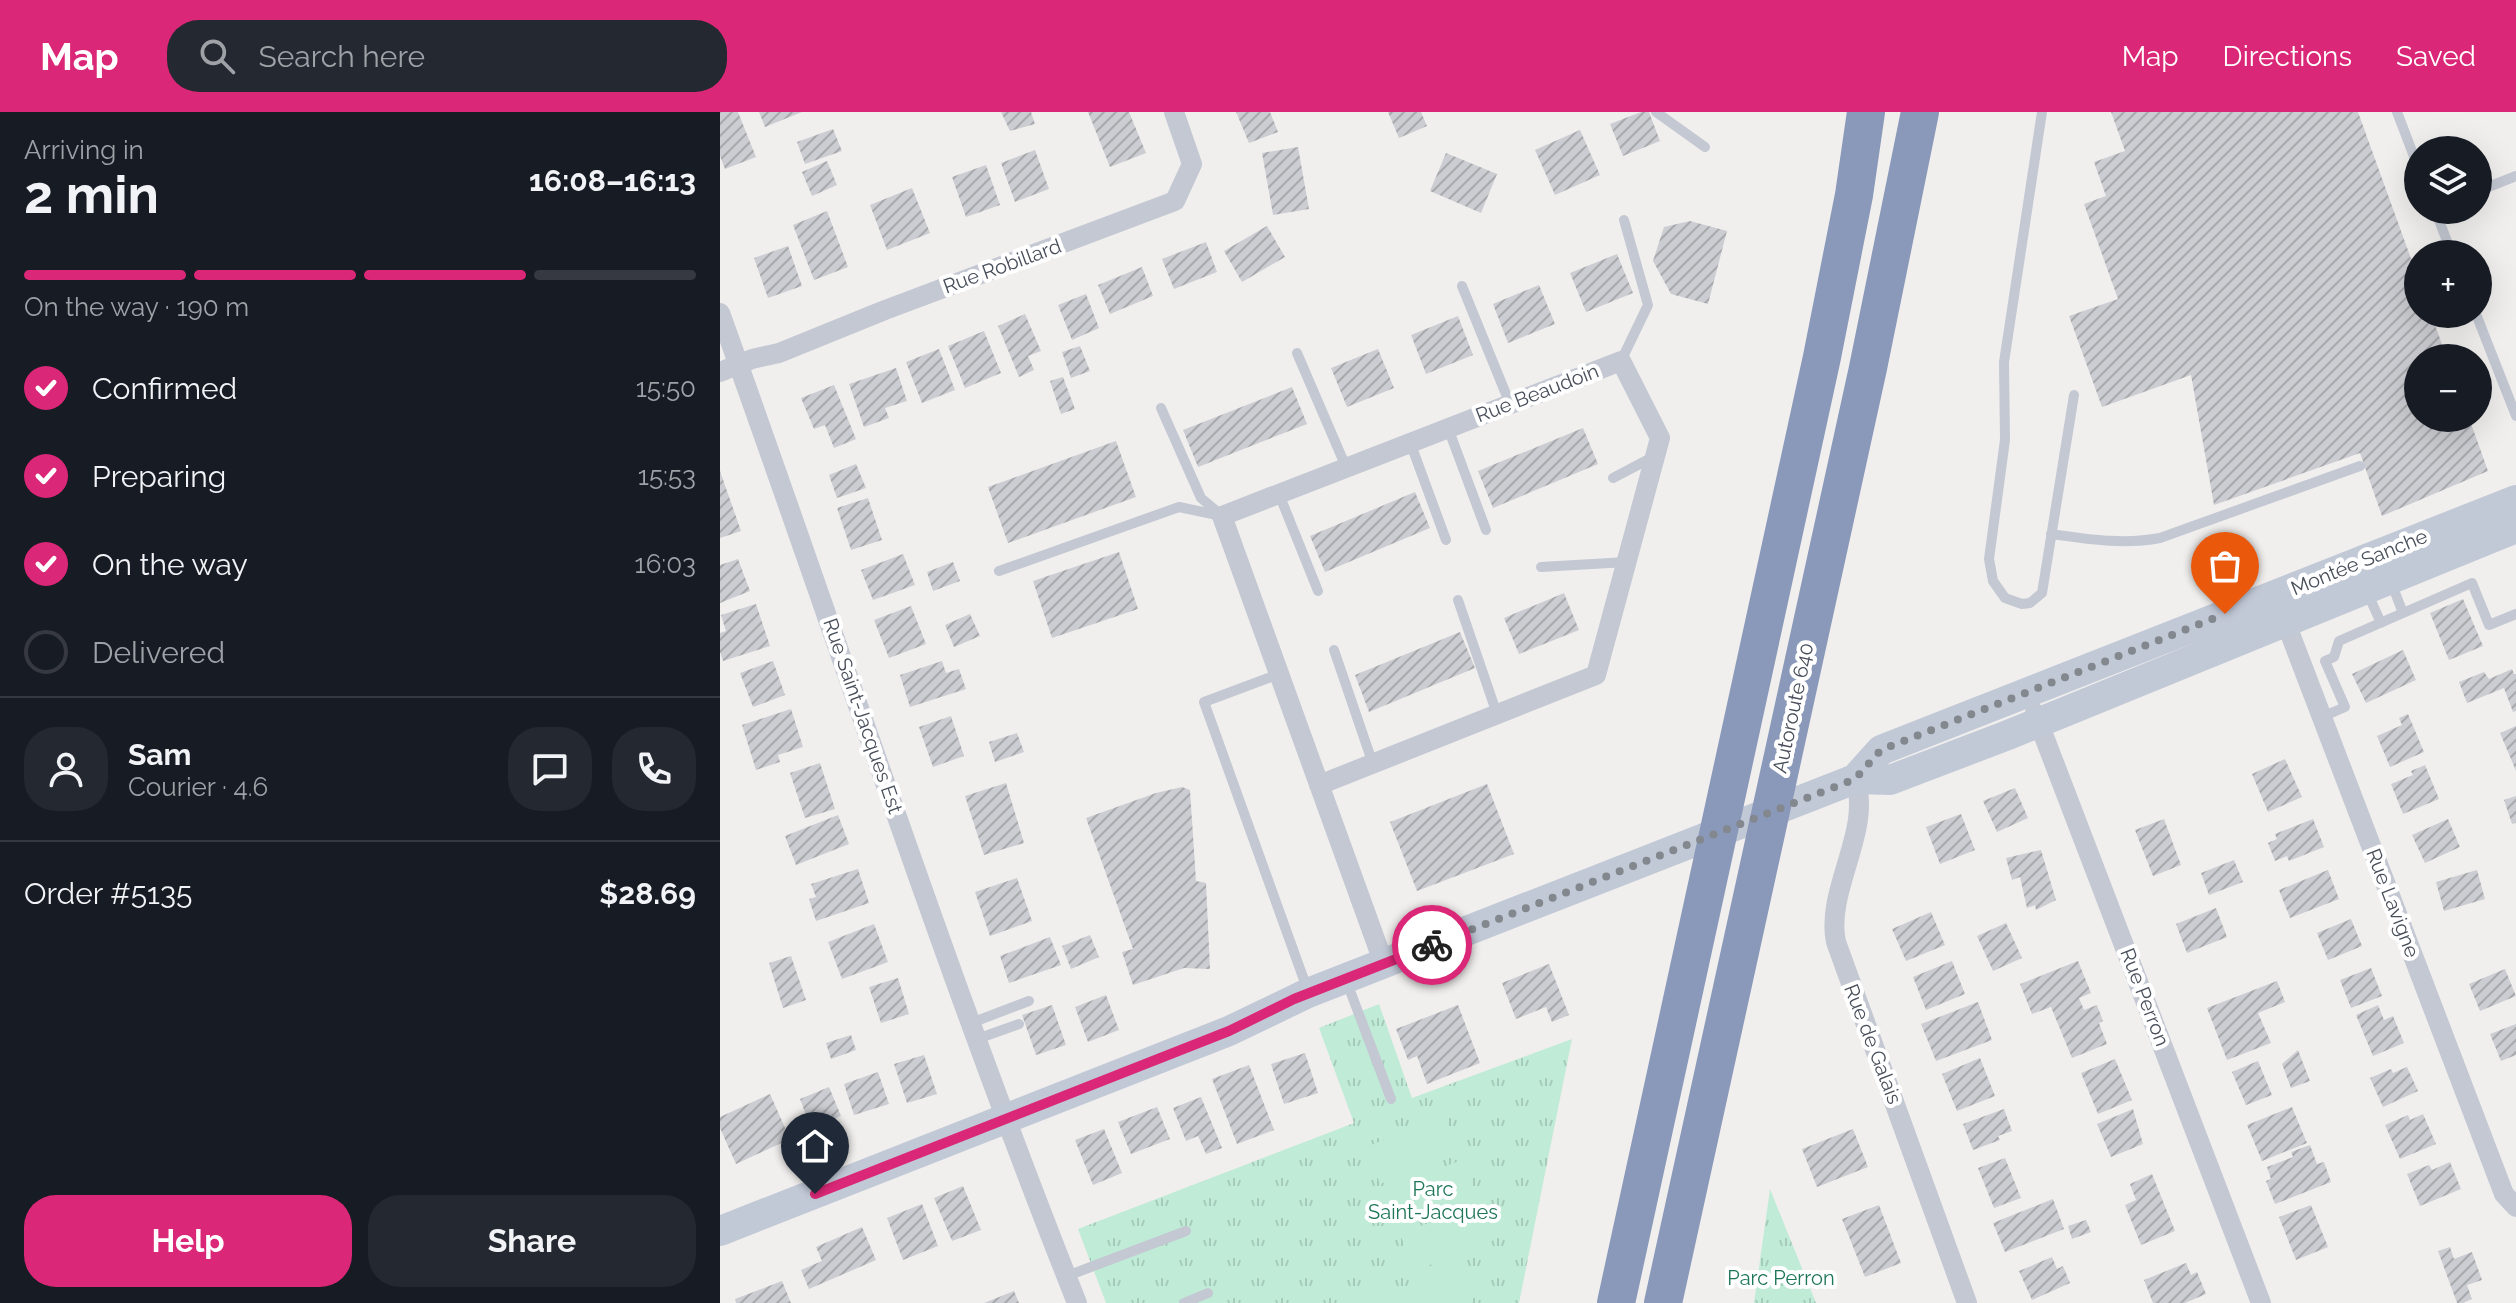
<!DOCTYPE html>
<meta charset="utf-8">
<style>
:root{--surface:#171b24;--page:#242831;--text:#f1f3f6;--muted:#9ea1a6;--line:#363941;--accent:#db2777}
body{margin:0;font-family:Raleway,sans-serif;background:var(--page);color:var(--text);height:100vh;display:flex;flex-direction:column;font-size:30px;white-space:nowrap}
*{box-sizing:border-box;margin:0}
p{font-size:26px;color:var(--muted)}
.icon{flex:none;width:44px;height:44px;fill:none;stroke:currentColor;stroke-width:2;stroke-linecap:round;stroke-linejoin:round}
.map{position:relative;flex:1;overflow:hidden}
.details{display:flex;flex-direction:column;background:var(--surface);width:720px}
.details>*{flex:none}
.controls{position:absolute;left:1684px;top:24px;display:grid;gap:16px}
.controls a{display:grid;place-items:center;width:88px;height:88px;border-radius:50%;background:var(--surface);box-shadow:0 8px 32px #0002;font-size:40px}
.pin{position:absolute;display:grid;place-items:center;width:68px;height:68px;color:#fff;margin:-82px -34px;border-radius:50% 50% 50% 0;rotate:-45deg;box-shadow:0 0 8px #0007}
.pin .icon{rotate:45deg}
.courier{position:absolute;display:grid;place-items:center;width:80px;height:80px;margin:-40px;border:6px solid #db2777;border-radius:50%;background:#fff;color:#222;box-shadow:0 2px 10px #0007}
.overview em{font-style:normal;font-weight:700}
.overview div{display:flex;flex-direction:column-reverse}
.overview{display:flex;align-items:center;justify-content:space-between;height:136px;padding:0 24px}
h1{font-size:52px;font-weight:700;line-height:60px}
.bar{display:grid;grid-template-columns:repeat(4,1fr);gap:12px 8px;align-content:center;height:96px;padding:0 24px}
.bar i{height:10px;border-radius:6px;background:var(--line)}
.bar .current{background:var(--accent)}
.bar p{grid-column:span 4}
.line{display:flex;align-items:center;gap:20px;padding:0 24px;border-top:2px solid var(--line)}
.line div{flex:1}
.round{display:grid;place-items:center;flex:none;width:84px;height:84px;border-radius:32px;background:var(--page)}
ol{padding:0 24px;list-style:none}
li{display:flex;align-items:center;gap:24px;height:88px}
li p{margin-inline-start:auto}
li .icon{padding:8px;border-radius:50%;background:var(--accent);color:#fff;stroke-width:4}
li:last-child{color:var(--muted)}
li i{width:44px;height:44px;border:4px solid var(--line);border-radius:50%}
.button{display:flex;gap:16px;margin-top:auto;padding:16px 24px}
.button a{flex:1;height:92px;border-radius:32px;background:var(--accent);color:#fff;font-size:32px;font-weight:700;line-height:92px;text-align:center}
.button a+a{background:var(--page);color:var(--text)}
header{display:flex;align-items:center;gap:48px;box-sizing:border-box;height:112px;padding:0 40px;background:var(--accent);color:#fff}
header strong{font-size:38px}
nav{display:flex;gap:44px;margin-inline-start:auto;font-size:28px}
.search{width:560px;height:72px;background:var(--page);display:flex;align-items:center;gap:20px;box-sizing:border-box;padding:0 28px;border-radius:32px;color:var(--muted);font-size:30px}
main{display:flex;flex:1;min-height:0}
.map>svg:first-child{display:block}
.park{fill:url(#park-tufts)}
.pitch{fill:#c0ebd7}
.building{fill:url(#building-hatch)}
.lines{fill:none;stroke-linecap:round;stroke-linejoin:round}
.lane{stroke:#c3c8d2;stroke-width:10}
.street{stroke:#c3c8d2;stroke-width:20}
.secondary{stroke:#c2c9d6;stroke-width:30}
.highway{stroke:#8a99b9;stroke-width:38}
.done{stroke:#83878e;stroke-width:8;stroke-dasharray:0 14.4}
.route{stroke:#db2777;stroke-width:10}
.labels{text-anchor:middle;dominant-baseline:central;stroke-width:8;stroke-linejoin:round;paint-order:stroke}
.street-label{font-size:20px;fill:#484f5a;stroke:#fff}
.park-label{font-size:20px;fill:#1e7658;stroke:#fff}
</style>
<header>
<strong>Map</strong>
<div class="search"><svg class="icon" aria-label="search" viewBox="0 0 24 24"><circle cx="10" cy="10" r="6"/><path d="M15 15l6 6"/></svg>Search here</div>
<nav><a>Map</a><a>Directions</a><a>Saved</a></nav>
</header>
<main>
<section class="details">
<div class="overview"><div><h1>2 min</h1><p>Arriving in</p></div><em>16:08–16:13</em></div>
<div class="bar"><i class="current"></i><i class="current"></i><i class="current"></i><i></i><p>On the way · 190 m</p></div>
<ol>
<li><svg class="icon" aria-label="check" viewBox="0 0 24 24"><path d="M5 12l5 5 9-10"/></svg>Confirmed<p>15:50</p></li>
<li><svg class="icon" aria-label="check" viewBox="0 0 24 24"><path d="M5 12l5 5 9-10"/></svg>Preparing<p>15:53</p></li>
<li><svg class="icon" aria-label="check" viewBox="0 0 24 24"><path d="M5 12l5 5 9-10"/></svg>On the way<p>16:03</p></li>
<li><i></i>Delivered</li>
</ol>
<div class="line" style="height:144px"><a class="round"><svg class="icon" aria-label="person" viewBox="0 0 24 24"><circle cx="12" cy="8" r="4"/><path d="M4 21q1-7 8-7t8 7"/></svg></a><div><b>Sam</b><p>Courier · 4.6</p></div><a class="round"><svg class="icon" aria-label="chat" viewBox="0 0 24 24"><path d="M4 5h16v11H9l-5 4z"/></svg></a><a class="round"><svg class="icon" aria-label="phone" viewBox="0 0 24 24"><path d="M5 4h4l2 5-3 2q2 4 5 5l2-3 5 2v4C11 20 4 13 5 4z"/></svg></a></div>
<div class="line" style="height:104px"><div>Order #5135</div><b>$28.69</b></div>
<div class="button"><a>Help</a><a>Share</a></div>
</section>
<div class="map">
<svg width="1796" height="1191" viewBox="0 0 1796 1191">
<defs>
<pattern id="park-tufts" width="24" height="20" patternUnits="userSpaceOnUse" patternTransform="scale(2)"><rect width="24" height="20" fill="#c0ebd7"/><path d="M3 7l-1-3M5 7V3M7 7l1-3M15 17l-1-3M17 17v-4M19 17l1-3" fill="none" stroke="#a6cbbb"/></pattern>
<pattern id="building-hatch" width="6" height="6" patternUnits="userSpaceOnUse" patternTransform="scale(2)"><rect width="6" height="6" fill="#cccdd2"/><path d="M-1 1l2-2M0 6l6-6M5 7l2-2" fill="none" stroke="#a8a9ad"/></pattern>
</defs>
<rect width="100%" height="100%" fill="#f1efee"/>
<path class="park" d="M659,892l33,94 160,-59 -53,264h-413l-28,-74 276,-106 -35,-95z
M1050,1077l46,114h-62z"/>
<path class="pitch" d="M725,1004l14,37 -79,31 -14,-37z
M742,1048l14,37 -80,30 -14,-37z
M759,1092l15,36 -80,31 -14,-37z
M741,1155l10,36h-112l100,-36z"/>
<path class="building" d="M0,0h18l18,45 -31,12 -5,-13z
M39,0h43l-37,15z
M281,0h30l4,12 -25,7z
M368,0h41l17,41 -36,14z
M516,0h34l8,20 -29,11z
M668,0h33l6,14 -28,12z
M921,0h8l11,29 -37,15 -13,-32z
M1391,0h247l60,166v36h13l16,44h-29v60h51l19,53 -106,45 -22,-63 -146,52 -23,-130 -89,32 -33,-91 49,-17 -34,-95 22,-8 -12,-34 31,-11z
M113,17l9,22 -37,13 -8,-22z
M860,18l20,45 -45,20 -20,-45z
M578,35l11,62 -36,6 -11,-62z
M315,38l14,39 -34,13 -14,-39z
M726,41l51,21 -16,39 -51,-22z
M107,49l10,24 -25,11 -10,-24z
M266,53l14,40 -34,12 -14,-40z
M192,76l18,45 -43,17 -17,-45z
M107,99l21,56 -34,13 -21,-55z
M970,109l37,10 -19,73 -37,-10 -18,-33 11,-34z
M547,114l18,31 -43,25 -18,-31z
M486,130l11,30 -43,17 -12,-30z
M68,134l14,40 -34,12 -14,-40z
M897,142l16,39 -47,19 -16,-39z
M422,155l11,29 -43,18 -12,-29z
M819,173l16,39 -47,19 -15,-39z
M366,182l13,34 -27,12 -14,-35z
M305,202l16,37 -13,5 6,14 -15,7 -21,-51z
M738,204l15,39 -47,19 -15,-39z
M264,219l17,42 -36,15 -17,-42z
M360,234l10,25 -19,7 -9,-26z
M219,237l16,41 -33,13 -16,-41z
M658,237l16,39 -47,19 -16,-39z
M176,256l11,33 -22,7 4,10 -25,9 -15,-43z
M343,265l12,32 -14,5 -11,-33z
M114,273l22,54 -22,9 -9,-23 -11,4 -13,-31z
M572,275l15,37 -109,43 -15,-37z
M863,316l15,36 -105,44 -15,-37z
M396,329l20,56 -128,46 -20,-56z
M136,352l10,24 -29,10 -8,-23z
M0,359l21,60 -21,7z
M695,380l15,36 -105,44 -15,-36z
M148,386l14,42 -31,10 -14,-42z
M399,440l19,57 -86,29 -19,-57z
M183,442l12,31 -42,15 -12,-30z
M18,447l12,32 -30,12v-38z
M233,450l7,19 -27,10 -6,-19z
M844,481l15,37 -60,24 -15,-36z
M1743,487l20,47 -34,14 -19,-47z
M36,492l14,42 -47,15 -3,-9v-19l6,-2 -5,-16z
M191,494l15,38 -37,14 -15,-38z
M250,502l10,22 -26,11 -9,-22z
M740,520l15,36 -106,44 -14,-37z
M1683,538l13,30 -50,23 -14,-29z
M53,549l12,34 -32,12 -13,-34z
M222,549l4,12 13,-4 7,20 -56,18 -10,-32z
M1792,557l2,5h2v37l-3,1 -9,-24 -37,15 -8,-21 25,-10 5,7z
M71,597l12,38 -25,8 2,7 -24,8 -14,-45z
M1688,602l16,38 -34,15 -13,-31 25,-11 -3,-7z
M231,604l13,40 -31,11 -14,-40z
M1796,614v45l-16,-38z
M297,621l7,19 -29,10 -6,-20z
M1565,647l17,38 -34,15 -16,-38z
M100,651l15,46 -30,9 -15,-45z
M1705,653l14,34 -36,15 -12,-30 22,-9 -2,-4z
M286,671l18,60 -40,12 -19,-59z
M767,672l27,70 -97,37 -27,-69z
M462,675l8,3 6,91 10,2 4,86 -26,-1 -51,17 -11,-33 11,-3 -47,-131 70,-25z
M1295,676l13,30 -31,14 -14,-31z
M1796,684v27l-4,1 -8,-24z
M1241,702l14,36 -35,14 -14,-37z
M118,703l11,29 -53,21 -11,-29z
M1444,707l17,46 -28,11 -18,-46z
M1593,707l11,28 -35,14 -2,-5 -12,5 -7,-18 9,-4 -2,-5z
M1728,707l12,28 -35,16 -13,-28z
M1321,738l15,50 -20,10 -1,-5 -8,3 -7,-31 -8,3 -6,-22z
M1514,748l9,22 -34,13 -8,-22z
M138,757l11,34 -53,18 -7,-22 7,-2 -5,-13z
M1608,758l11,29 -49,19 -11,-28z
M1757,758l8,29 -41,12 -8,-29z
M297,766l15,43 -42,15 -15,-44z
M1496,796l11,29 -40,16 -11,-29z
M1211,800l14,33 -39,16 -14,-32z
M1631,807l11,27 -34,14 -11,-27z
M1286,811l16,35 -29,13 -16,-35z
M154,812l14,38 -46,17 -14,-37z
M370,823l9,22 -28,12 -9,-23z
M330,825l11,28 -52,18 -9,-27z
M71,844l15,44 -23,8 -14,-45z
M1232,849l13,33 -39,16 -13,-33z
M1358,849l13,32 -12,5 5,12 13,-5 6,16 -4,2 8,21 -35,14 -21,-51 -19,7 -12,-30z
M829,852l20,51 -17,7 -6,-15 -30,12 -14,-36z
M1651,856l11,28 -31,12 -11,-28z
M1785,857l11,27 -36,15 -11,-27z
M178,866l11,36 -28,9 -12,-36z
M1557,869l8,21 -27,11 13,30 -44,17 -20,-52z
M386,883l13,35 -31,12 -13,-35z
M1258,890l14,38 -56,21 -15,-37z
M332,893l14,40 -30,10 -14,-40z
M738,893l22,58 -53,21 -10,-28 -9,4 -12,-31z
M1658,893l6,15 9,-4 11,27 -31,13 -17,-41z
M1796,912v31l-15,6 -11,-27z
M131,923l5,15 -25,9 -5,-16z
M1578,938l12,31 -19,7 -9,-24z
M585,941l13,40 -34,11 -13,-40z
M204,943l13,39 -30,9 -13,-39z
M1260,946l15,38 -38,15 -15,-37z
M1395,947l17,41 -34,14 -17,-41z
M1538,949l14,34 -26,10 -14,-33z
M529,953l25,65 -37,14 -25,-65z
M1687,955l11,24 -35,16 -13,-29 21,-9 2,4z
M158,960l11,32 -35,11 -10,-31z
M109,975l12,29 -30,12 -11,-29z
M50,982l20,45 -54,25 -16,-36v-11z
M481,985l21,51 -16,6 -8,-18 -12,5 -13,-33z
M437,995l13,32 -39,15 -13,-32z
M1572,995l15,36 -45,18 -15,-36z
M1284,997l8,22 -14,5 2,4 -27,10 -10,-26z
M1413,997l10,35 -32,13 -14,-33z
M1703,1002l13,30 -36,15 -15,-34 23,-10 2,5z
M384,1017l18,44 -29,12 -18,-45z
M1133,1017l15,38 -51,20 -15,-38z
M1590,1033l7,19 7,-2 7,20 -56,22 -9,-23 5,-2 -4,-12 26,-10 -2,-5z
M1285,1046l16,40 -27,10 -16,-40z
M1730,1050l11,27 -41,17 -13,-32 22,-9 3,5z
M1432,1062l23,57 -34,14 -16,-40 11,-5 -6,-16z
M243,1074l18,44 -29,11 -18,-43z
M1333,1087l11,30 -59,23 -12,-29z
M202,1092l16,42 -35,14 -16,-42z
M1159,1093l22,58 -36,14 -23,-58z
M1591,1093l17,42 -32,13 -17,-43z
M1366,1108l5,12 -19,7 -4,-13z
M142,1115l14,33 -67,29 -8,-19 21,-9 -6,-14z
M1730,1135l4,12 18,-7 10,28 -15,5 5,14 -9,4h-6l-19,-52z
M1332,1145l5,12 6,-3 7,17 -38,17 -13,-29z
M1466,1151l5,12 6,-3 9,22 -21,9h-32l-9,-23z
M62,1169l9,22h-55l-1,-4z
M294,1179l5,12h-35z"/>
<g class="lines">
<path class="lane" d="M936,0l49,35
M1322,0l-38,250 1,78 -16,119 4,22 12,17 17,6 8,-1 12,-10 32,-198
M1677,0l21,55
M1758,79l38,-15
M1715,98l17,44
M742,174l48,118
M1756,202l40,102
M577,241l49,114
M901,249l27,-56 -24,-85
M441,296l40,90 19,16
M728,316l38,102
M690,330l36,98
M893,366l40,-21
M559,382l39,97
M1331,422c37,5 72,11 109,4l200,-72
M821,455l86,-5
M279,459l180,-64 43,9
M1671,470l12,31 69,-30 17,42 27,-11
M1647,480l14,31
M738,488l39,114
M614,538l39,114
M559,562l-75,28 104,289
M1602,605l23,-10 -20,-46 9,-4 5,-16 64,-28
M626,868l45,119
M251,911l58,-22
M257,927l42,-15
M347,1164l119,-45
M464,1191l24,-10"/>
<path class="street" d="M0,201c119,330 227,664 357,990
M0,260l32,-13 27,-6 106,-43 290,-109 17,-37 -18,-52
M1561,498l223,584 12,13
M1315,601l226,590
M1135,667c18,51 -30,111 -19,163l131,361
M599,673l277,-110 64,-237 -39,-77 -399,155 162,448"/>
<path class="secondary" d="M1135,667l26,-29 635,-250
M0,1119l509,-200 79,-38 547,-214 35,1 118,-45 508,-207"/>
<path class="highway" d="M896,1191l206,-946 32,-162 12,-83
M943,1191l205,-935 52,-256"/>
</g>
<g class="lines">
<path class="done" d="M712,833l423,-166 26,-29 344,-136"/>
<path class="route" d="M95,1082l414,-163 65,-32 138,-54"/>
</g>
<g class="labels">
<g class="street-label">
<text transform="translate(282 154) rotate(-20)">Rue Robillard</text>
<text transform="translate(817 281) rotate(-21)">Rue Beaudoin</text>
<text transform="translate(1639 450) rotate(-22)">Montée Sanche</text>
<text transform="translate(1073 596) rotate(-78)">Autoroute 640</text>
<text transform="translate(143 604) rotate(71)">Rue Saint-Jacques Est</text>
<text transform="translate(1673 791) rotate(69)">Rue Lavigne</text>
<text transform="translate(1425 885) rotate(69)">Rue Perron</text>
<text transform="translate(1153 932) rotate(69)">Rue de Galais</text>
</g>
<g class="park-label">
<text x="713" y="1077">Parc<tspan x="713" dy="23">Saint-Jacques</tspan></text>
<text x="1061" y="1166">Parc Perron</text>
</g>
</g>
</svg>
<div class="controls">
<a><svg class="icon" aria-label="layers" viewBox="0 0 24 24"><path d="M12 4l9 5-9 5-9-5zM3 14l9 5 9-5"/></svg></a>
<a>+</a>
<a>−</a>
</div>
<div class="pin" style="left:1505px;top:502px;background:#ea580c"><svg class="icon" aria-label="bag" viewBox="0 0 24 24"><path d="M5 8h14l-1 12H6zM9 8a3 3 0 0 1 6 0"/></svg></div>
<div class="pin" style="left:95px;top:1082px;background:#1f2937"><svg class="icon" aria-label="home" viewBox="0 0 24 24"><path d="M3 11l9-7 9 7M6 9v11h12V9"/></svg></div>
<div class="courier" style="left:712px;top:833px"><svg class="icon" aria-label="bike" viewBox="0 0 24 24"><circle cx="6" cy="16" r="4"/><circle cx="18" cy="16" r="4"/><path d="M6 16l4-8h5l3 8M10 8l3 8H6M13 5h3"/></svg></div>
</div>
</main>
